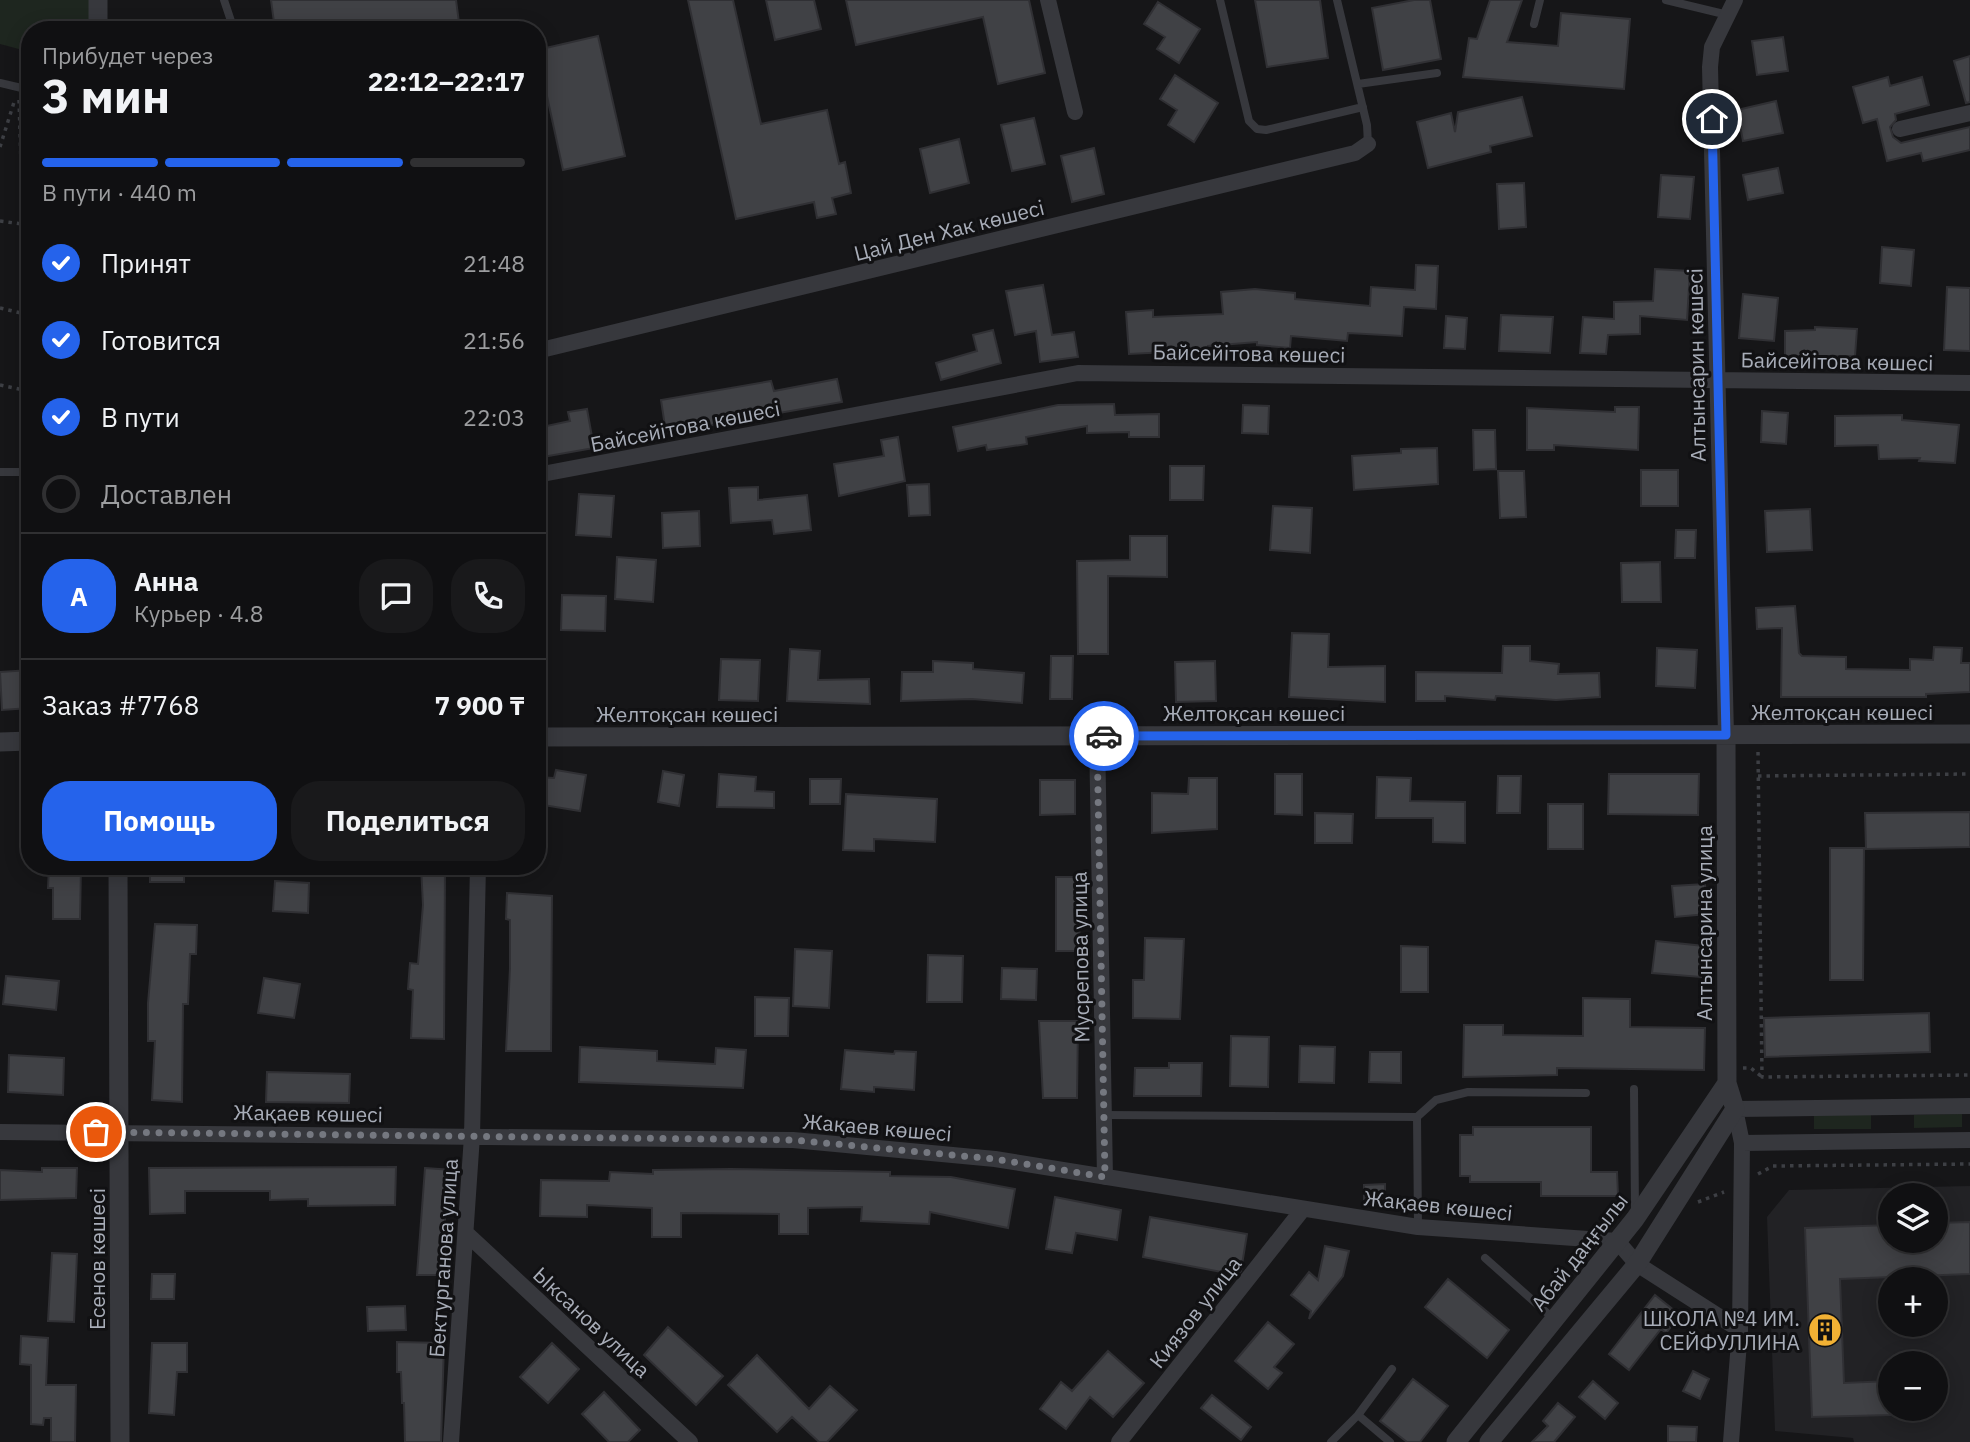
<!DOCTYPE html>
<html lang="ru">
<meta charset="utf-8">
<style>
:root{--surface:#101012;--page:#19191b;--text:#f1f3f6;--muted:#9c9d9f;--line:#303032;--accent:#2563eb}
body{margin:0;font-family:"IBM Plex Sans",sans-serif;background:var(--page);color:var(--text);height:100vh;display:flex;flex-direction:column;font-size:26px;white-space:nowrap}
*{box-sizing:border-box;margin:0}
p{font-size:23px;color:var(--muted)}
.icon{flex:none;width:38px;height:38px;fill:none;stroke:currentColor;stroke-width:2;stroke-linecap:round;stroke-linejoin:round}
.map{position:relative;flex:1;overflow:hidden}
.details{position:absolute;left:21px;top:21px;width:525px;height:854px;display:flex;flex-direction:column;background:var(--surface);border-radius:28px;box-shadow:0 4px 18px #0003,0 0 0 2px var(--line)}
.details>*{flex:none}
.tools{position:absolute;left:1878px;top:1183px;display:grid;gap:14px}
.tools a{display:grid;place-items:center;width:70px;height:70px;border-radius:50%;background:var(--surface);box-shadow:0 4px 18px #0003,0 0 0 2px var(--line);font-size:35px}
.pin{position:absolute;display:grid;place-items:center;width:60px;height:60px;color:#fff;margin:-30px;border:4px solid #fff;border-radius:50%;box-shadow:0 2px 7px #0007}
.courier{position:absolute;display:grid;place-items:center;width:70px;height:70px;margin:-35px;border:5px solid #2563eb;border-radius:50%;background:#fff;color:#222;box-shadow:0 2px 9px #0007}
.overview em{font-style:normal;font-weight:700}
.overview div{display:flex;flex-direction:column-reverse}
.overview{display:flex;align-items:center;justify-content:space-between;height:119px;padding:0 21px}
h1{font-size:46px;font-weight:700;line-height:52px}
.bar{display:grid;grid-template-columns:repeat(4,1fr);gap:10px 7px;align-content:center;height:84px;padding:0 21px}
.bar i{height:9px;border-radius:5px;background:var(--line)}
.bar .selected{background:var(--accent)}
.bar p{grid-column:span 4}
.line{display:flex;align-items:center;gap:18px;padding:0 21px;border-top:2px solid var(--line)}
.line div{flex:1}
.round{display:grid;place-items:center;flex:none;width:74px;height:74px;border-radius:28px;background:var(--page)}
ol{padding:0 21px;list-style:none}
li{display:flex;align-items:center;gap:21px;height:77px}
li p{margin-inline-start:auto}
li .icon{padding:7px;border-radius:50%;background:var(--accent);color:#fff;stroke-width:4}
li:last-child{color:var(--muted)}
li i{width:38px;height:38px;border:4px solid var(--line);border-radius:50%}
.primary-button{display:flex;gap:14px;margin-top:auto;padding:14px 21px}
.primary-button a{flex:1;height:80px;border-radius:28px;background:var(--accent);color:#fff;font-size:28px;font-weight:700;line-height:80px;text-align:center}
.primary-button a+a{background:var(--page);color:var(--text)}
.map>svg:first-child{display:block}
.built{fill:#222225;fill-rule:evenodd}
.green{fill:#1e261f}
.building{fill:#404145;stroke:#303034;stroke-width:2}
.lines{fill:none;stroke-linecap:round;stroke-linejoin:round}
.path{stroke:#3d3f44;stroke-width:3.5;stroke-dasharray:3.5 5;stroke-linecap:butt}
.service{stroke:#37383d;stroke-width:8}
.minor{stroke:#37383d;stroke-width:16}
.tertiary{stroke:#37383d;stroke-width:19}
.done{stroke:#757880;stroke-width:7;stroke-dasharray:0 12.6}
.route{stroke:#2563eb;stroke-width:9}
.labels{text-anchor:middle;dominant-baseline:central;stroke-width:6;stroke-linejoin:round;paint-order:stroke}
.street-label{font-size:21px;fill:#a8adb8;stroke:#111113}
.poi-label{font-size:21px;fill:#a8adb8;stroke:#111113;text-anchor:end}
</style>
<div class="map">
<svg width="1970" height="1442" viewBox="0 0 1970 1442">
<rect width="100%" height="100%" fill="#161618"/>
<path class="built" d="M1970,1186v256h-116l-1,-4 -78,-7 -8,-214 22,-27zM1890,1195h46v46h-46zM1890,1279h46v46h-46zM1890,1363h46v46h-46z"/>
<path class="green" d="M0,0h97l1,30h-68v22l-30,-8z
M1962,1114v13l-48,1v-13z
M1814,1115h57v14h-57z"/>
<path class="building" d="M271,0h185l4,30h-185z
M688,0h45l28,124 66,-14 12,54 6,-2 6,31 -19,5 4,16 -19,4 -3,-16 -78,17z
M766,0h48l7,29 -46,11z
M846,0h183l16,73 -47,11 -15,-67 -127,28z
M1255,0h65l8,58 -61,9z
M1414,0h16l11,59 -58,11 -11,-62z
M1490,0h32l-15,42 51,4 3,-33 69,6 -6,70 -161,-12 6,-39 8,1z
M1158,2l42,27 -21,34 -22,-14 8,-12 -21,-13z
M598,36l27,120 -62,14 -26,-120z
M1783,37l5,34 -31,4 -5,-34z
M1970,56v46l-4,1 -12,-42z
M1175,75l43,28 -24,39 -26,-17 9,-15 -17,-11z
M1888,77l2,9 32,-9 7,28 -34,9 1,6 -6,7 3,10 8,6 69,-16v23l-47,11 -2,-8 -34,8 -10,-42 -14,4 -10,-36z
M1522,97l10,39 -42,10 1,6 -63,16 -11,-46 34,-9 4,19 3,-20z
M1776,101l7,32 -40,8 -6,-31z
M1034,118l11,46 -33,7 -11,-46z
M959,139l10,44 -39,10 -10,-44z
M1094,148l10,46 -32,8 -11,-46z
M1778,168l5,25 -35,7 -5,-25z
M1661,175l33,2 -4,42 -32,-2z
M1524,183l2,44 -27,2 -2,-45z
M1882,247l32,3 -3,36 -31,-3z
M1416,265l22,1 -2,43 -32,-2 -2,29 -54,-3 -1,8 -56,-5 -1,12 -33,-3v-3l-49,4v4l-79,4 -3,-42 27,-2v7l70,-3 -2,-22 34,-3 40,4v6l75,7 1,-19 44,3z
M1655,269l35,2 -3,49 -47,-4v18l-32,1 -2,19 -26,-1 3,-36 31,2v-17l39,-1z
M1043,285l9,50 22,-3 4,25 -38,5 -4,-31 -21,4 -9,-44z
M1947,287l23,1v63l-26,-1z
M1743,294l35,4 -4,43 -35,-3z
M1501,315l52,2 -3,36 -51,-2z
M1446,316l21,2 -2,31 -21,-1z
M1815,327l42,2 -2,27h-70v-25l30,-1z
M993,330l8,33 -60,17 -5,-17 41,-12 -4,-16z
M837,379l5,23 -176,31 -5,-33 110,-19 3,10z
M1114,404l1,11 44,-1v23h-30v-5l-42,1v-7l-61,11 1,7 -40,6 -1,-5 -28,6 -5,-24 105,-22z
M1243,405l26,1 -1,28 -26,-1z
M1615,407h24l-1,43 -84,-5v5h-27v-42l88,4z
M587,409l7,39 -57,10v-30l33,-7 -2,-9z
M1762,411l26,2 -2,31 -25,-2z
M1902,415v5l57,5 -4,38 -36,-2 1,-3 -41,1 -1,-14 -43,1v-30z
M1473,430h22l1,39 -22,1z
M898,437l7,44 -66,15 -5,-32 50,-8 -3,-16z
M1437,448l1,36 -84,6 -2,-34 49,-3v-4z
M1170,466h34l-1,34h-33z
M1641,470h37v36h-37z
M1498,471h26l2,46 -26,1z
M929,484l1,31 -21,1 -2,-31z
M758,487v13l49,-5 4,35 -37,4 -2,-14 -41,3 -2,-35z
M579,494l35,2 -3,41 -35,-2z
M1273,506l39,2 -2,45 -40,-3z
M1810,509l2,41 -45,2 -2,-41z
M699,511l1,35 -37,2 -1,-35z
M1676,530h20l-1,28h-20z
M1130,536h37v41l-59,-1v78h-30l-1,-93 53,-1z
M617,557l39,3 -3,42 -38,-3z
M1660,562l1,40h-39l-1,-39z
M562,595l44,1 -1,35 -44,-1z
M1795,606l4,47 3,3 44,1v12l64,1v-11l23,1 1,-13 28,1 -1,15h9v29l-44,2v3h-145l1,-69 -25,1 -1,-21z
M1292,633l37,1 -1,33 57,-1v36l-96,-5z
M1503,646h27v15l29,3 -1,10 41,-1 1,24 -44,3 -60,-4 -1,4 -50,-4v5h-29v-29l86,1z
M1657,648l40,2 -2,38 -39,-2z
M790,649l30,2 -2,29 51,-1 1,25 -83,-3z
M1051,656h22l-1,43h-22z
M721,659l39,1 -2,41 -39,-1z
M933,661l40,2v6l51,4 -2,30 -50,-4 -71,2 1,-29h31z
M1215,661l1,40 -40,1 -1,-40z
M30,670v38l-28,2 -2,-38z
M556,770l30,5 -6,36 -43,-7v-27l17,1z
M663,771l21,4 -5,31 -21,-4z
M719,774l37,3 -1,14 19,1v16l-57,-1z
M1275,774h27v41l-27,-1z
M1609,774h90l-1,41 -90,-1z
M1498,776h23l-1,37h-23z
M1377,777l34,1 -1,23 55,1v41l-32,-1v-24h-57z
M1189,778h28v51l-65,4v-40l36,1z
M810,779h31l-1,25h-30z
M1040,780h35v34l-35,1z
M846,794l91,5 -2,43 -61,-3v12l-31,-1z
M1548,804h35v45h-35z
M1970,812v35l-104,2 -1,-36z
M1315,813l38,1 -1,29h-37z
M1830,848h34l-1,132h-33z
M49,866h32l-1,53h-27v-31h-5z
M150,866h34v16h-34z
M421,866h24l-1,173 -33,-1 2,-48 -5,-1 2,-26 8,1 5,-59z
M1056,877h21l-1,44h3l1,30h-24z
M275,881l34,2 -1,30 -35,-2z
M1705,884l2,30 -32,3 -3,-31z
M507,893l45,3 -1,155h-45l4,-83v-48l-4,-1z
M155,924l42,1 -1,29h-6l-2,50h-5l-1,98 -30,-2 3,-59h-7v-38z
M1145,938l39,1 -4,80 -47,-1v-38h11z
M1656,941l48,5 -3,31 -49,-4z
M1401,946l27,1v45h-27z
M795,949l37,2 -3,57 -36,-2z
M928,955l35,1 -1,46h-35z
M1002,968l35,1 -1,31 -35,-1z
M6,976l53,5 -3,29 -53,-6z
M264,978l36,6 -6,34 -36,-5z
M755,997l34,1 -1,38h-33z
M1583,998l47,1v28l75,1 -1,42 -147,-2v7l-94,2 1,-52h39v10l80,1z
M1929,1013l1,39 -165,5 -1,-39z
M1039,1021h39l-1,77h-34z
M1231,1036l38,1 -1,50 -38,-1z
M1300,1046l35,1 -1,36 -35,-1z
M580,1047l77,4v10l58,3 1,-16 30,2 -3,38 -164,-6z
M845,1050l49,4 1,-3 21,1 -2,38 -40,-3v5l-33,-3z
M1370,1052h31v31l-32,-1z
M9,1055l55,3 -1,37 -55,-3z
M1169,1063h33l-1,33h-67l1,-28h34z
M267,1072l83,2 -1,29 -83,-1z
M1473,1127h118v45h26l1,24h-77v-14h-71v-6h-10v-41h13z
M396,1167l-1,38 -87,1v-7l-38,1v-9h-85v22l-35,1 -1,-46z
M42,1168h35l-1,30 -76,2v-30l42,2z
M425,1168l27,2 -3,45 -4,-1v61h-28z
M731,1169l159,3v4l61,1 64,12 -7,39 -78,-16 -1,12 -68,-3 1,-14 -54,1v26h-29v-20l-98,-1v24h-29v-29l-65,-3v12l-47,-1 1,-36 68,1 1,-9 43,2v-4z
M1385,1184v15h-21v-14z
M1055,1197l66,13 -4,30 -41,-7 -4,20 -26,-4z
M1150,1217l97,17 -6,37 -4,4 -94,-18z
M1970,1222v52l-130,5 4,104 46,-2v34l-78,2 -7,-189 85,-3v16h46v-18z
M1325,1246l24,5 -6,25 -34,43 2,-8 -20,-16 18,-23 9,8z
M52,1253l25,1 -3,68 -26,-1z
M152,1274h23l-1,25h-23z
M1448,1279l61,51 -22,28 -62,-51z
M1655,1295l25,20 -14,18 -5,-4 -32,41 -20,-16z
M405,1306l1,24 -38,1 -1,-24z
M1268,1322l26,22 -20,23 8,6 -14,16 -33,-28z
M668,1327l55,49 -27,29 -52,-50z
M21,1336l27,2 -2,47h30l-1,57h-24v-24h-7l-1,7 -12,-1v-59l-11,-1z
M397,1342l47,1 -3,99h-36l-1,-39h-2l-1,-31h-4z
M152,1343h35v29h-10l-3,43 -25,-2z
M552,1343l27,26 -31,34 -28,-26z
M1108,1351l36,32 -31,34 -23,-20 -24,32 -26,-20 21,-27 11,9z
M757,1355l52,54 21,-23 27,24 -30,32h-8l-27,-25 -15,15 -49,-47z
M1693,1371l16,8 -9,20 -17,-8z
M1413,1379l35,27 -28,36h-13l-27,-21z
M1593,1381l25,22 -13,16 -26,-22z
M604,1392l36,38 -12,12h-19l-27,-28z
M1212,1395l39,32 -10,13 -40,-32z
M1558,1403l17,14 -21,25h-22l16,-16 -5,-5z
M1668,1426l29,1 -1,15h-28z"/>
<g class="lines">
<path class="path" d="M19,100l11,352
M0,147l15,-48
M0,221l22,3
M0,308l25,6
M0,385l28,6
M1755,705l1,11
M1758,752l4,325 208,-2
M1758,776l212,-2
M1743,1068h8l11,9
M1758,1174l15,-8 197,-2
M1698,1202l26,-10"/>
<path class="service" d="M224,0l10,30
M1220,0l29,121 8,8 9,1 97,-23
M1337,0l30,125 1,19
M1666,0l62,15
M1534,24l6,-24
M0,83l30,7
M1358,84l79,-11
M0,472h30
M1634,1089l1,124
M1104,1115l313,2 1,110
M1417,1117l19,-17 32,-8 118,1
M1485,1258l70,62
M1358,1415l32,27
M1331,1442l27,-27 34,-46"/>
<path class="minor" d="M1048,0l27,112
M1900,129l70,-16
M537,351l818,-198 13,-9
M537,475l541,-102 892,10
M1726,735l-16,-668 2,-20 23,-47
M1097,736l8,441
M0,1132l793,8 202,19 423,68 199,14 20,23 103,66
M1742,1143l228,-3
M466,1233l224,209
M451,1442l21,-306 6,-270
M1119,1442l184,-233
M1731,1442l9,-112 2,-187 -7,-34 235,-3"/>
<path class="tertiary" d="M98,0v30
M537,737l1433,-3
M0,742l30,-1
M118,866l2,576
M1456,1442l179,-223 92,-136
M1489,1442l148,-178 98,-155 -8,-26 -1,-348"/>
</g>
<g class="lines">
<path class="done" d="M96,1132l697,8 202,19 110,18 -8,-441h7"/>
<path class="route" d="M1104,736l622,-1 -14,-616"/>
</g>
<defs>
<g id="building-disc" transform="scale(1.75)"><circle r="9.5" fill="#f2b134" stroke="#111113"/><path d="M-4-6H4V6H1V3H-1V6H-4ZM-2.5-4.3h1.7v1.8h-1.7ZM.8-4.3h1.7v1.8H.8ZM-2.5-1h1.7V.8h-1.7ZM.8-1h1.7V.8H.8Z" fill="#111"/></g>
</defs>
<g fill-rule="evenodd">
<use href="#building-disc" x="1825" y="1330"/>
</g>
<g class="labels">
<g class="street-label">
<text transform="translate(949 230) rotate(-14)">Цай Ден Хак көшесі</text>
<text transform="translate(1249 353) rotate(1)">Байсейітова көшесі</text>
<text transform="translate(1837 361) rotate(1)">Байсейітова көшесі</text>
<text transform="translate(1696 365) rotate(-91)">Алтынсарин көшесі</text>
<text transform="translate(685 426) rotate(-11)">Байсейітова көшесі</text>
<text x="1842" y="712">Желтоқсан көшесі</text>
<text x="1254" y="713">Желтоқсан көшесі</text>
<text x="687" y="714">Желтоқсан көшесі</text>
<text transform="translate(1704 923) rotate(-90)">Алтынсарина улица</text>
<text transform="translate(1080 957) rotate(-91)">Мусрепова улица</text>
<text transform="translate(308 1113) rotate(1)">Жақаев көшесі</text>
<text transform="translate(877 1127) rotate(5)">Жақаев көшесі</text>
<text transform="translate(1438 1205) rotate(6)">Жақаев көшесі</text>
<text transform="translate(1579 1252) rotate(-52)">Абай даңғылы</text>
<text transform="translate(443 1258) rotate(-86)">Бектурганова улица</text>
<text transform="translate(97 1259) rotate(-90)">Есенов көшесі</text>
<text transform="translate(1195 1312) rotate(-52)">Киязов улица</text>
<text transform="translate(592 1322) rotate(43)">Ыксанов улица</text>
</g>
<g class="poi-label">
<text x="1800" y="1318">ШКОЛА №4 ИМ.<tspan x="1800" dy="24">СЕЙФУЛЛИНА</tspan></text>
</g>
</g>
</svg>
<div class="tools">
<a><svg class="icon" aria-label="layers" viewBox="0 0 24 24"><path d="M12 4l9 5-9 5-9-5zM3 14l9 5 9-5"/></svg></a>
<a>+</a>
<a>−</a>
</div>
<div class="pin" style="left:96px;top:1132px;background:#ea580c"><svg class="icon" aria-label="bag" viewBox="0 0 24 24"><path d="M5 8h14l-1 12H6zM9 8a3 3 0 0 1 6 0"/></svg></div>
<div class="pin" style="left:1712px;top:119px;background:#1f2937"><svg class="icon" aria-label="home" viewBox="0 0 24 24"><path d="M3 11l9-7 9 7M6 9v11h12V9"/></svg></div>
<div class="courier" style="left:1104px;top:736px"><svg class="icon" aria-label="car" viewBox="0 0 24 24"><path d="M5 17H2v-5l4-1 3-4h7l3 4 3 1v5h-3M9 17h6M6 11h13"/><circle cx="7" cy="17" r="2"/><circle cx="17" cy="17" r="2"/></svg></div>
<section class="details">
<div class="overview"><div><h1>3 мин</h1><p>Прибудет через</p></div><em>22:12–22:17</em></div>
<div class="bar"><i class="selected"></i><i class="selected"></i><i class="selected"></i><i></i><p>В пути · 440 m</p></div>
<ol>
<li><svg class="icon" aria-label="check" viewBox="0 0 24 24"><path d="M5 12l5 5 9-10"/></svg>Принят<p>21:48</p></li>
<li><svg class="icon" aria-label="check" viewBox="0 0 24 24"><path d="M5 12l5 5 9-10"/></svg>Готовится<p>21:56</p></li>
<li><svg class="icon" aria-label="check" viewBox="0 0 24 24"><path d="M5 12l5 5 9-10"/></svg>В пути<p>22:03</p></li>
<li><i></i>Доставлен</li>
</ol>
<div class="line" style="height:126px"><b class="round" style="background:var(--accent);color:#fff">А</b><div><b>Анна</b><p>Курьер · 4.8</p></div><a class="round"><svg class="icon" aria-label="chat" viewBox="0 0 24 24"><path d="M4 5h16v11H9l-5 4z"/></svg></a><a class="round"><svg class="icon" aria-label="phone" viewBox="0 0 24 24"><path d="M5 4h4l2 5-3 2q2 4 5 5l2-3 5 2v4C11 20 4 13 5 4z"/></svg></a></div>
<div class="line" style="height:91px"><div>Заказ #7768</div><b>7 900 ₸</b></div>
<div class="primary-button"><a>Помощь</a><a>Поделиться</a></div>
</section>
</div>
